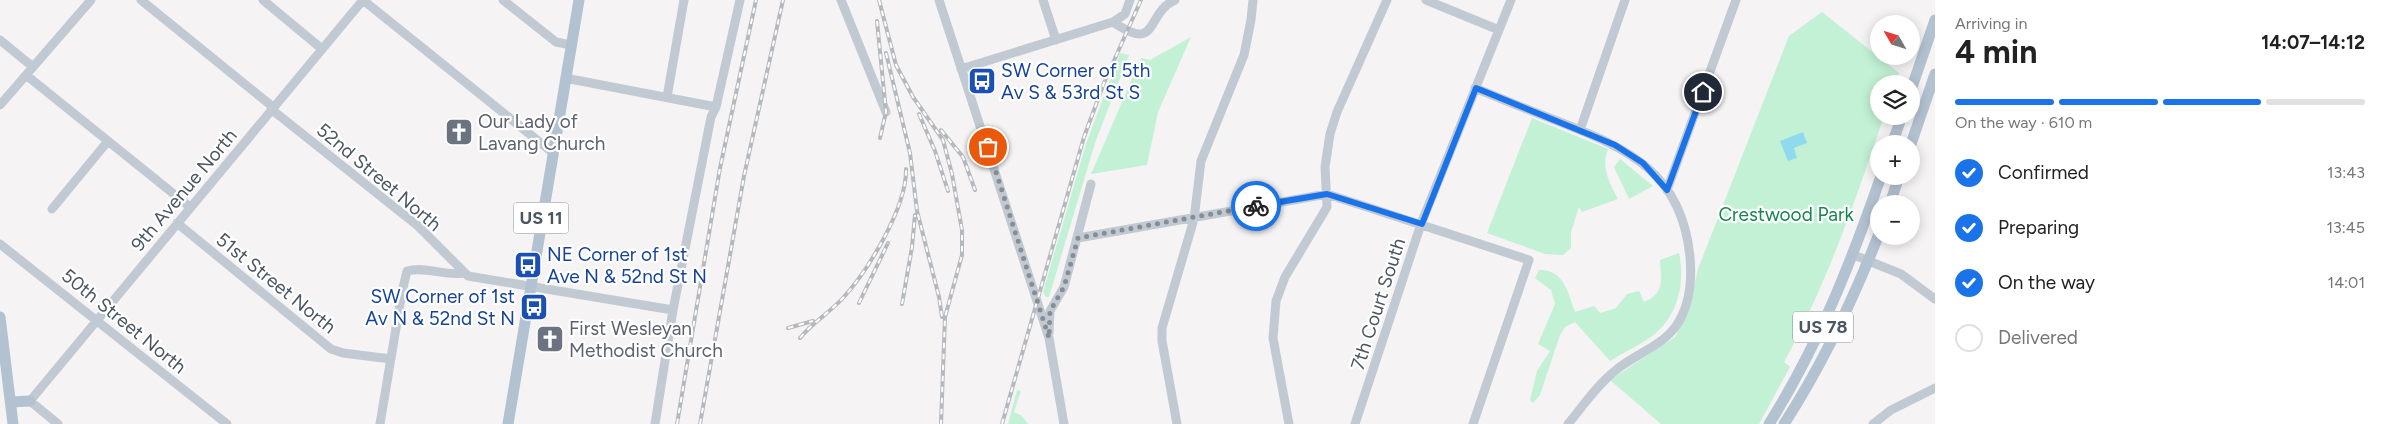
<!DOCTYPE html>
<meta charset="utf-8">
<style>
:root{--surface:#fff;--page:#f6f6f6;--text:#222;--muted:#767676;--line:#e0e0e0;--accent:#1a73e8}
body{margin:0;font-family:Figtree,sans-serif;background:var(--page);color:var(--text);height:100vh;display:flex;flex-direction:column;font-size:19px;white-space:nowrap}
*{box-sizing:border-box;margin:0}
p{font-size:16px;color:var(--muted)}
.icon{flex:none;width:28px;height:28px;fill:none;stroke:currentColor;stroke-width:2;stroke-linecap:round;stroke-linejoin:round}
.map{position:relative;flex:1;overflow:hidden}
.side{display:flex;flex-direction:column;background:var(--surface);width:450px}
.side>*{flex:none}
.needle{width:32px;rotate:309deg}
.fabs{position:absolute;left:1870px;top:15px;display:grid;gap:10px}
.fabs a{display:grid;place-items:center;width:50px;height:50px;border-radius:50%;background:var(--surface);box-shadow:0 2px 12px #0003;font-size:25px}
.pin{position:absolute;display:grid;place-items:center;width:42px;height:42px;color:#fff;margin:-21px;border:2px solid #fff;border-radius:50%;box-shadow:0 1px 5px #0007}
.courier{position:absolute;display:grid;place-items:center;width:50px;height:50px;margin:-25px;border:4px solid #1a73e8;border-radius:50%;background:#fff;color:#222;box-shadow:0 1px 6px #0007}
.overview em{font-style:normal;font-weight:700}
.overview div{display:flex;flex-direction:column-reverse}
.overview{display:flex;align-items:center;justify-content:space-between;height:85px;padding:0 20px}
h1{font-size:32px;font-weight:700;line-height:38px}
.bar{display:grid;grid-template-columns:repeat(4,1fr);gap:8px 5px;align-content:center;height:60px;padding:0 20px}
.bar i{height:6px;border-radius:4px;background:var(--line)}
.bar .selected{background:var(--accent)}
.bar p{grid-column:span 4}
ol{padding:0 20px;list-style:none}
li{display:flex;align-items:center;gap:15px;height:55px}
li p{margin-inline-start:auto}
li .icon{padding:5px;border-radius:50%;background:var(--accent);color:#fff;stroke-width:4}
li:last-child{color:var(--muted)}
li i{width:28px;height:28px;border:2px solid var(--line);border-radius:50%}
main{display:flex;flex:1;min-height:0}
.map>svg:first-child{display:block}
.green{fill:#c3f1d5}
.water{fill:#90daee}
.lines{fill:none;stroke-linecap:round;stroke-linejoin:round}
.minor{stroke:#c1cad2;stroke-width:9}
.major{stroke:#b3c2d1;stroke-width:11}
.rail-casing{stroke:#b5b8bd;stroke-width:4}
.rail{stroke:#fff;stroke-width:2;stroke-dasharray:5.5;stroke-linecap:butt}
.done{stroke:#868d94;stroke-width:5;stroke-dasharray:0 9}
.route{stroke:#1a73e8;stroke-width:6}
.labels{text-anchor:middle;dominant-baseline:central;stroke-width:4.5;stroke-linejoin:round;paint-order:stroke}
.shield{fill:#fff;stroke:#808990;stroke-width:1}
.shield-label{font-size:18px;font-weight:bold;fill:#4a5661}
.transit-label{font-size:19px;fill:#164399;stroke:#fff;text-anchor:start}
.worship-label{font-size:19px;fill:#5b616d;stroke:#fff;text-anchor:start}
.street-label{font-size:19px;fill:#4a5661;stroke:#fff}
.park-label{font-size:19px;fill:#17864f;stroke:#fff}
</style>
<main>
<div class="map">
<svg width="1935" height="424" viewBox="0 0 1935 424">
<rect width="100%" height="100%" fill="#f5f3f3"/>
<path class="green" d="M1822,12l77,61 -4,11h-16v32h5c-29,86 -57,167 -100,246l6,5 -31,57h-98l-51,-44 65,-43 14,-28 9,-40 91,-233z
M1191,37l-33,75 -11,53 -56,9 50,-116 9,2z
M1120,53l9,2 -34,88 -46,154h-3l-3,-5 43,-148z
M1532,118l76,31c-7,19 1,33 10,50l-36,13 -3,-5 -8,25v16l-8,7 -18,-1 -58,-21z
M1620,159l33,27 -24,13 -15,-32z
M1679,253c6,28 0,59 -22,79 -13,12 -32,19 -47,29l-35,-39 -10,5 -5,8 -20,60 -7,8 -3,-3 7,-29 13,-20 -12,-7 17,-40 -4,-14 -16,-12 4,-8c25,-1 29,23 36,42l19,-6 6,7 16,-5 11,-14 12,-3 5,11c21,-8 17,-23 16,-42z
M1017,390l4,1 -7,21 8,4 6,8h-20z"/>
<path class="water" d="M1803,132l4,11 -13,5 3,10 -9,3 -8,-20z"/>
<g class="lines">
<path class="minor" d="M141,0l132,107
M263,0l59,49
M363,0l189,152
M503,0l53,42 15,3
M841,0l45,112
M939,0l110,338 15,86
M1043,0l13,40
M1426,0l73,30
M1113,22l12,-8 5,-14
M0,40l33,27
M961,69l152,-47c47,32 32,-9 62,-22
M26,75l164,132
M565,78l151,29
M1475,88c29,12 56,23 85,34 69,27 122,51 130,135 2,23 0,49 -14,69 -15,21 -41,28 -60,44 -19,15 -33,36 -48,54
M667,97l17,-97
M0,105l91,-105
M271,109l147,117 50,50 205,34
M1580,130l45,-130
M1667,190l69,-190
M52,209l56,-68
M177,223l154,126 12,4 48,6
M1078,238l249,-44 202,66 -56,164
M0,244l227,180
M1854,255l47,19 34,25
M1049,333l1,-22 14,-24 27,-103
M58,424l-28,-23 333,-401
M380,424l22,-132 5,-21c19,-5 37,5 56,2
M655,424l18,-114 38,-193 5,-10 24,-107
M1177,424l-15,-83v-13l32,-109 7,-58 43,-106 7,-35 2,-20
M1289,424l-16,-86 3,-37 9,-24 42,-70 -2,-40 5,-33 7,-22 50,-112
M1355,424l66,-200 90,-224
M1873,424l18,-14 44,-22"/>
<path class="major" d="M1911,90l24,-70
M1892,144l10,-28
M1911,144l24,-70
M1890,204l9,-28
M0,317l13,107
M11,402l19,-1
M508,424l71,-424
M1769,424c49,-78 82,-161 112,-248
M1784,424c39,-60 69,-124 95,-190"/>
<g class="rail-casing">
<path id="rail" d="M879,0l17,65 17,32 30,43 9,34 10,56v25l-17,62 -4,107
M877,21l9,91 -6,26
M886,53l24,100 7,58 22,86 3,20
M919,114l16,37 13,40
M941,130l22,27 12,33
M859,303l29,-60
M902,304l10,-57 3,-32
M788,328l25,-7
M800,338c12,-15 29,-25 42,-39 26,-28 65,-92 64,-130
M677,424l43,-256 36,-168
M700,424l44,-248 39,-176
M1002,424l82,-287 20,-54 37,-83"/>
</g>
<use href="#rail" class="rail"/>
</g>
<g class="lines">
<path class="done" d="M988,147l61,191 1,-27 14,-24 14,-49 178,-32"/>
<path class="route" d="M1256,206l71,-12 95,30 54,-136 139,57 28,18 24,27 36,-98"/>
</g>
<defs>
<g id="bus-square" transform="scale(1.4375)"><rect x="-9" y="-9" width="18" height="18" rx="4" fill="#1a4fb4" stroke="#fff"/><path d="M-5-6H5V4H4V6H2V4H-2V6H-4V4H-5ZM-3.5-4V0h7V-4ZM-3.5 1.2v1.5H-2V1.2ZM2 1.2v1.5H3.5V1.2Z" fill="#fff"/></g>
<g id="church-square" transform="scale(1.4375)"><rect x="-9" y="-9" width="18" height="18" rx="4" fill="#6b7280" stroke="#fff"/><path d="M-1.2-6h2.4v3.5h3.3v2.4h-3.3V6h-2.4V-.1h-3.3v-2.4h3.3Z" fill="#fff"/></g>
</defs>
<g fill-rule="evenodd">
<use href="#bus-square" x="982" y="81"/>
<use href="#church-square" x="459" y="132"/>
<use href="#bus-square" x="528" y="265"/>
<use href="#bus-square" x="534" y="307"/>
<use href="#church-square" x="550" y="339"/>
</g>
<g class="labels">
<g class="shield">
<rect x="513.5" y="202.5" width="55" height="31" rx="4"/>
<rect x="1793" y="311.5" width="60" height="31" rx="4"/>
</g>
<g class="shield-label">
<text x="541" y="218">US 11</text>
<text x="1823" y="327">US 78</text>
</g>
<g class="transit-label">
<text x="1001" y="70">SW Corner of 5th<tspan x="1001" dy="22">Av S &amp; 53rd St S</tspan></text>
<text x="547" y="254">NE Corner of 1st<tspan x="547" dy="22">Ave N &amp; 52nd St N</tspan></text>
<text x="515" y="296" text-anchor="end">SW Corner of 1st<tspan x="515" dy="22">Av N &amp; 52nd St N</tspan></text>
</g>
<g class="worship-label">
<text x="478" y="121">Our Lady of<tspan x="478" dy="22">Lavang Church</tspan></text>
<text x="569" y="328">First Wesleyan<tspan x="569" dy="22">Methodist Church</tspan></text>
</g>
<g class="street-label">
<text transform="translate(379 177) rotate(40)">52nd Street North</text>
<text transform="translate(184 190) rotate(-50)">9th Avenue North</text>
<text transform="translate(276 283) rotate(39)">51st Street North</text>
<text transform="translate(1378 304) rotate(-72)">7th Court South</text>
<text transform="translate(124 321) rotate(39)">50th Street North</text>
</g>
<g class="park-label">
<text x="1786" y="214">Crestwood Park</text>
</g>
</g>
</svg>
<div class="fabs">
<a><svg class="needle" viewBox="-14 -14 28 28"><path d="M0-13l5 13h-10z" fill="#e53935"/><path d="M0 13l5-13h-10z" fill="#767676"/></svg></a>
<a><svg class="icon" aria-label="layers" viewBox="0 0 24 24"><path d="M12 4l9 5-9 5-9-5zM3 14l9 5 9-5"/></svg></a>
<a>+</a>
<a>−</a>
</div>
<div class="pin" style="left:988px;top:147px;background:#ea580c"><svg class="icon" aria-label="bag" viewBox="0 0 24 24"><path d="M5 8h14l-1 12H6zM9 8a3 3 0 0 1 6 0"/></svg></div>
<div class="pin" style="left:1703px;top:92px;background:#1f2937"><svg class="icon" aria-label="home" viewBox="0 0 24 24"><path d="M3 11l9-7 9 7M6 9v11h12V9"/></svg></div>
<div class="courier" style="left:1256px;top:206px"><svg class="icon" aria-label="bike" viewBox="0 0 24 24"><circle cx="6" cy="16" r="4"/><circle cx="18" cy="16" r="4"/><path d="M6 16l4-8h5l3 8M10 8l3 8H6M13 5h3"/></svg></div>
</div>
<section class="side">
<div class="overview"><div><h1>4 min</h1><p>Arriving in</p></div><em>14:07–14:12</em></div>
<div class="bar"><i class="selected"></i><i class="selected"></i><i class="selected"></i><i></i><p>On the way · 610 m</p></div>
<ol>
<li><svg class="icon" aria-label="check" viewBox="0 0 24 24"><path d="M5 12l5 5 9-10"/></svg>Confirmed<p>13:43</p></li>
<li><svg class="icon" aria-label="check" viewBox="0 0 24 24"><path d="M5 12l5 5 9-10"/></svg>Preparing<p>13:45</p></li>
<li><svg class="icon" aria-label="check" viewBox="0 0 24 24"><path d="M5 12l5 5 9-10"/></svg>On the way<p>14:01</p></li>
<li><i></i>Delivered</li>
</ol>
</section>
</main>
